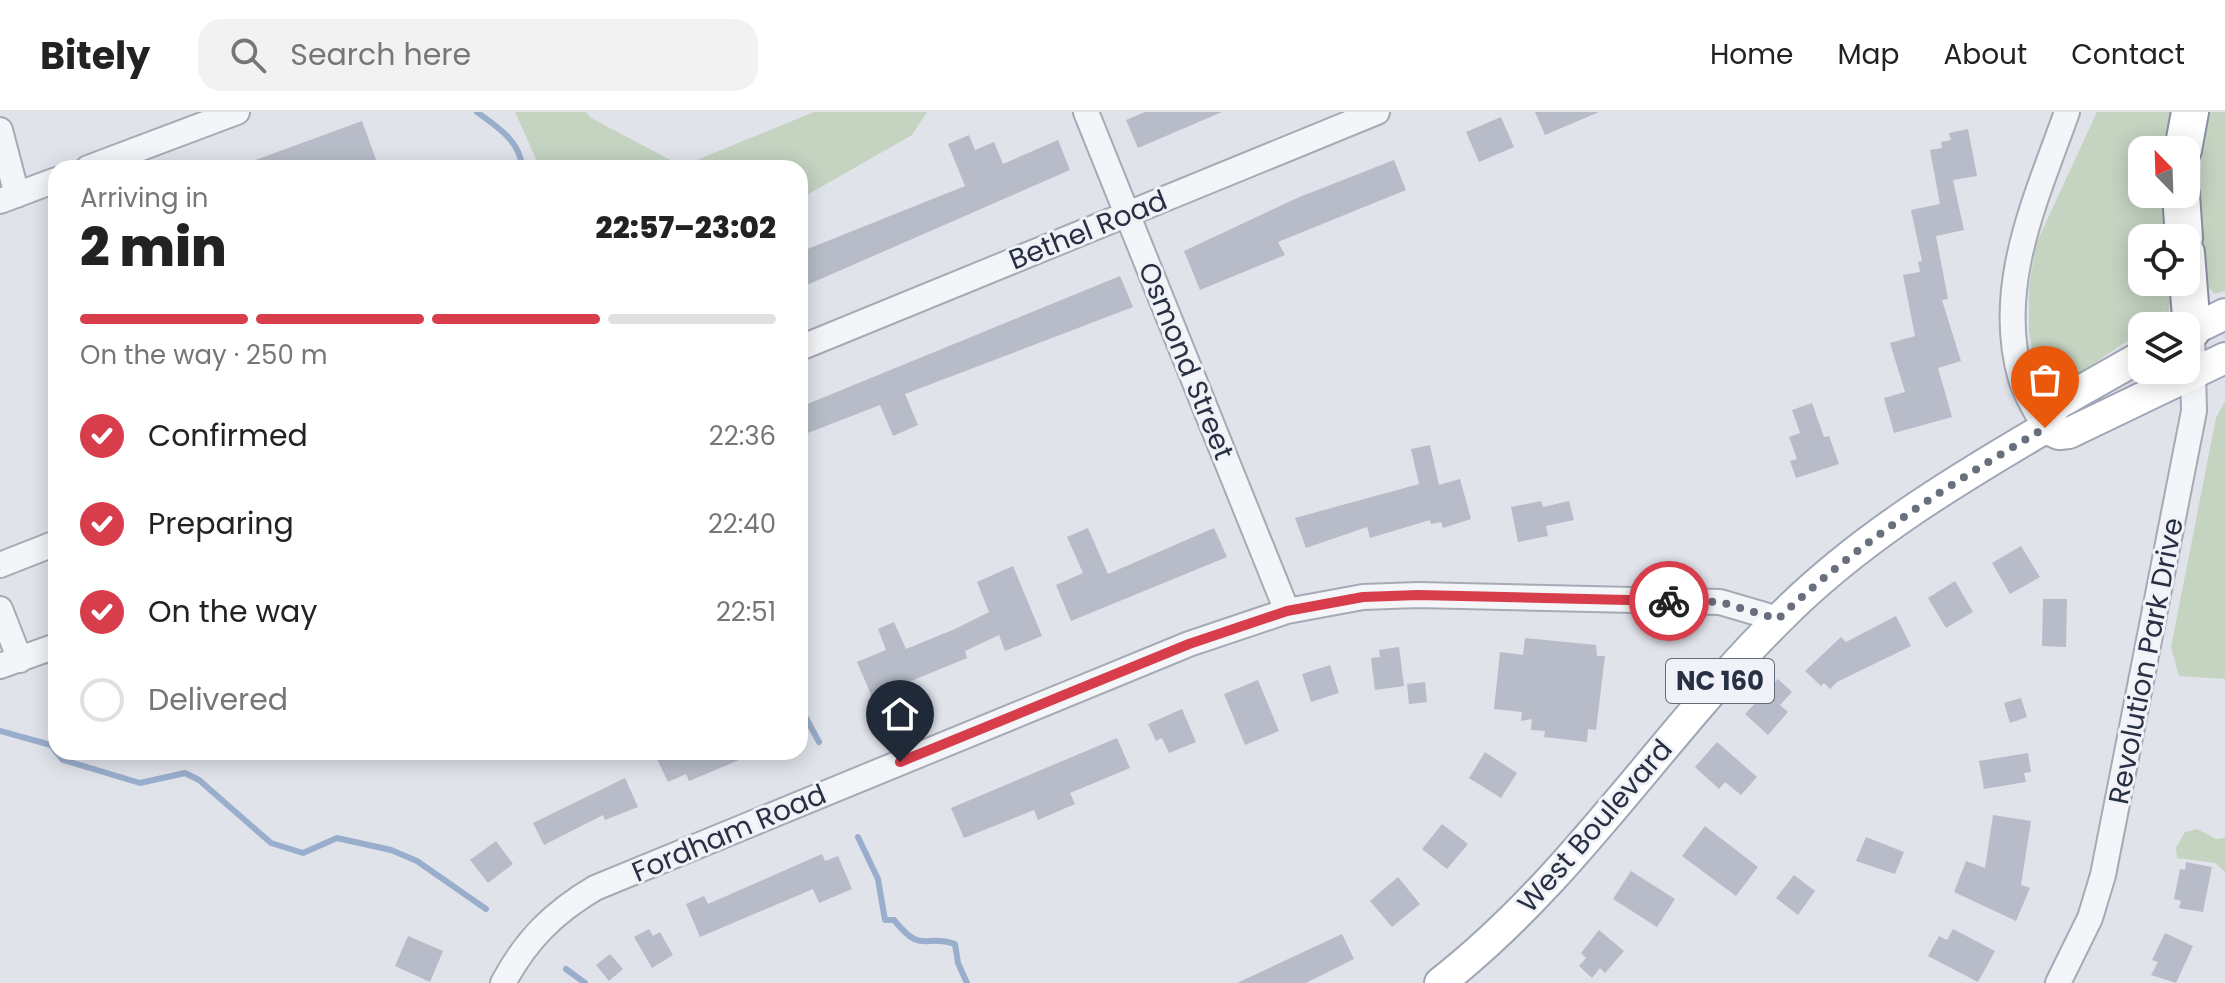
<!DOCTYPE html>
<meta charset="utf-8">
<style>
:root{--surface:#fff;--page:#f2f2f2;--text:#222;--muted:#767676;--line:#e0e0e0;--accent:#d73d4a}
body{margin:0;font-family:Poppins,sans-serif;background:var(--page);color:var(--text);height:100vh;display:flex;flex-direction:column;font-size:30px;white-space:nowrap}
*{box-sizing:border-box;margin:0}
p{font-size:26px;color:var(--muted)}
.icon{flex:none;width:44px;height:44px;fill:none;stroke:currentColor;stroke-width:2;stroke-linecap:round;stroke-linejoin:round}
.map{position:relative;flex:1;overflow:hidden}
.details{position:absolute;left:48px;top:48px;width:760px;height:600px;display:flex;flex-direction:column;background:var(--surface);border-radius:24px;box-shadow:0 4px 20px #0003}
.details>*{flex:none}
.needle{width:52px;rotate:337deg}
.controls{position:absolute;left:2128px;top:24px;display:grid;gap:16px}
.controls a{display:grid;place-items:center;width:72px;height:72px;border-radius:16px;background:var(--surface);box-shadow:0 4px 20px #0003;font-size:40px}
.pin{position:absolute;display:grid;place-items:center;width:68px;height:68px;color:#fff;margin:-82px -34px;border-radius:50% 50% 50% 0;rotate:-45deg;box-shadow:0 0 8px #0007}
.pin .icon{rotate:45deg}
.courier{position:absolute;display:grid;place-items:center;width:80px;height:80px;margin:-40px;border:6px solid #d73d4a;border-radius:50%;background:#fff;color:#222;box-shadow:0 2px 10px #0007}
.overview em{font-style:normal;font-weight:800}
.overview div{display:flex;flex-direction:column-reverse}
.overview{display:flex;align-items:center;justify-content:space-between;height:136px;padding:0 32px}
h1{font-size:52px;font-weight:800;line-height:60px}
.bar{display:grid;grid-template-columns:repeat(4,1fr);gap:12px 8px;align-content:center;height:96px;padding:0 32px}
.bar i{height:10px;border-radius:6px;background:var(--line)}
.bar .current{background:var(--accent)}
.bar p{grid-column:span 4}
ol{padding:0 32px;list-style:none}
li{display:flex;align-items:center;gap:24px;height:88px}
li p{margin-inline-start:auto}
li .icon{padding:8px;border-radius:50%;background:var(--accent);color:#fff;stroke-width:4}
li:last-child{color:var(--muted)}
li i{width:44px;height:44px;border:4px solid var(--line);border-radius:50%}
header{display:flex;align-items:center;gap:48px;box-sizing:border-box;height:112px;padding:0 40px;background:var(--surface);border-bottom:2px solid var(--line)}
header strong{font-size:38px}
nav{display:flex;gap:44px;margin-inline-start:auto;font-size:28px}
.search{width:560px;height:72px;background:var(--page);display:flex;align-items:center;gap:20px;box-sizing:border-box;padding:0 28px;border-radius:24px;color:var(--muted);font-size:30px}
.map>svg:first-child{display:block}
.green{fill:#c4d4c1}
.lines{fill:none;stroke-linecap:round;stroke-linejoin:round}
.stream{stroke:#99aecc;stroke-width:6}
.building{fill:#b7bcc8}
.minor-casing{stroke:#a5aab5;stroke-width:28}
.major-casing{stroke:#9fa6b6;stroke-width:34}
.highway-casing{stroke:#878fa2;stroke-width:40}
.minor{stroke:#f3f5f8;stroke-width:24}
.major{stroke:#fff;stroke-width:30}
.highway{stroke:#fff;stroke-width:36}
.done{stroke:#686f7d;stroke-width:8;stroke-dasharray:0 14.4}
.route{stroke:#d73d4a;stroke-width:10}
.labels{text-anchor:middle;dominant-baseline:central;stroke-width:6;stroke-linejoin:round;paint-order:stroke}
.shield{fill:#f0f2f7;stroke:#646a79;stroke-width:2}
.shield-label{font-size:26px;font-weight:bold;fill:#283043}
.street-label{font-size:28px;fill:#283043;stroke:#f0f2f7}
</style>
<header>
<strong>Bitely</strong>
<div class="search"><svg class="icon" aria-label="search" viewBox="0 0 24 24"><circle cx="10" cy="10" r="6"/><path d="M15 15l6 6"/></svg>Search here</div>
<nav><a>Home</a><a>Map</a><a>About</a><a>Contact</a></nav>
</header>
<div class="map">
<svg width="2225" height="871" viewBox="0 0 2225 871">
<rect width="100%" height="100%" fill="#e0e3ea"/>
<path class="green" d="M515,0h71l5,6 91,48 132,-54h113l-15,23 -112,64v-31h-260z
M2097,0h80l-7,38h-28v44h26l1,44h-27v44h32l-6,31 -5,-2 -14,15h-7v8c-30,12 -53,39 -85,49l-13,-9 -6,1 -2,-5 -7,-38v-45l7,-43z
M2209,0h16v179l-11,3 -6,-8c-6,-59 -14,-116 1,-174z
M2225,289v278l-46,-3 -8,-29 45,-229z
M2197,717l19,10 9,-1v34l-10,-9 -38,-5 -1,-10 9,-16z"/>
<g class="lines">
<path class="stream" d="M477,0c19,14 44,29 45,56
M800,595l19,35
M0,619l51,14 5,7
M56,640l7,8 77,23 45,-10 14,7 72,63 32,10 34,-15 54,12 26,11 69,48
M858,725l20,42 7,41h9c29,36 30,13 61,24l3,19 9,20
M566,857l19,14"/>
</g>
<path class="building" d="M1145,0h77l-84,36 -12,-28z
M1535,0h64l-54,23z
M1501,5l13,30 -35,15 -13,-30z
M362,9l17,47h-140v-2z
M1968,17l9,47 -24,4 11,50 -28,6 12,63 -6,1 19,61 -23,7 14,49 -58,16 -10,-35 21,-6 -15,-49 25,-7 -12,-61 17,-3 -2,-10 4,-1 -11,-51 29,-6 -10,-54 12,-2 -1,-6 10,-2 -2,-7z
M969,23l6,15 19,-8 9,22 55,-24 12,30 -270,118v-36l165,-66 -17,-42z
M1394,48l12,30 -128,52 7,13 -85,35 -16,-39 113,-53z
M1120,164l13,31 -228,87 13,31 -25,11 -13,-31 -80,31v-29z
M1812,291l12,34 5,-1 10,28 -43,14 -6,-17 7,-2 -8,-22 11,-4 -8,-23z
M1430,333l9,40 21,-6 11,40 -28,9 -2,-6 -10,2 -1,-4 -60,18 -3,-11 -61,21 -11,-30 124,-34 -8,-35z
M1541,389l2,6 26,-6 5,19 -28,6 2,10 -30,6 -7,-35z
M1088,416l20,46 106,-46 13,29 -156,64 -15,-36 27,-12 -16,-36z
M2021,434l19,31 -30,17 -18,-31z
M1013,454l29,70 -37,15 -6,-16 -34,16 2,7 -95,39 -15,-35 29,-12 -8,-21 16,-7 12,27 49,-20 34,-17 -12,-30z
M1955,469l18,31 -27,16 -18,-30z
M2043,487h24l-1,48 -24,-1z
M1896,504l15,30 -74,36 -7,7 -6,-6 -3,3 -16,-15 36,-34 5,5z
M1525,526l71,7 1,11h8l-9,74 -8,-1 -1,13 -43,-5 1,-6 -14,-1 1,-11 -11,2 1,-9 -28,-3 6,-57 23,3z
M1399,535l5,39 -29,4 -4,-32 9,-1 -1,-7z
M1330,553l9,28 -28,9 -9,-28z
M1778,567l14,13 -12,13 8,7 -20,23 -23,-21z
M1258,568l21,51 -34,14 -21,-51z
M1425,570l2,20 -18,2 -2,-20z
M2021,586l6,19 -17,6 -6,-20z
M1182,597l14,33 -27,11 -7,-15 -6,3 -8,-17z
M1117,626l13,30 -60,25 5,11 -37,16 -4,-10 -70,28 -13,-30z
M1717,630l40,35 -16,18 -16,-13 -6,7 -24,-22z
M667,640h91l-69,29 -3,-7 -18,8 -12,-25z
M1485,640l32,21 -16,25 -32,-20z
M2028,641l3,19 -7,1 2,9 -42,7 -5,-28z
M625,666l13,29 -33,13 -2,-5 -59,30 -11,-22z
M1993,703l38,6 -10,64 9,3 -14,33 -62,-29 12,-31 19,7z
M1442,712l26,20 -21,25 -25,-20z
M1705,714l53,41 -22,29 -54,-40z
M1866,725l38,15 -9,22 -39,-13z
M496,729l17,23 -25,19 -18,-23z
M822,742l3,7 13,-5 14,33 -33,14 -6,-14 -113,48 -14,-33 18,-8 4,8z
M2186,750l26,5 -9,45 -24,-4 2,-7 -7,-2 6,-30 5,1z
M1631,759l44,28 -18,28 -44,-28z
M1794,763l21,16 -17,24 -22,-17z
M1398,765l22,27 -28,23 -22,-26z
M649,817l4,7 7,-4 13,23 -21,13 -18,-31z
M1953,817l42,22 -17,31 -50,-26 11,-20 8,4z
M1599,818l25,21 -19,22 -5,-5 -8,10 -13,-12 7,-8 -5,-5z
M2165,821l28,13 -17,37 -25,-8 7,-13 -6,-2z
M1342,822l12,25 -48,24h-69z
M408,824l35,15 -13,31 -35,-16z
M610,842l13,15 -14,12 -13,-16z"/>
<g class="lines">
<g class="minor-casing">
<path id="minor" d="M1086,0l201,499
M0,18l17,65
M88,56l149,-56
M0,89l56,-21
M800,236l577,-236
M2045,316c-8,-16 -19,-32 -24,-49 -27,-93 16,-182 46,-267
M0,453l56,-22
M0,497l20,51
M0,554l56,-20
M503,871c23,-43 50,-70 92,-95l594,-244 98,-33 76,-14 55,-2 302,7 58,17
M2058,871l32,-65 13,-43 91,-464 -2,-81"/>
</g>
<g class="major-casing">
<path id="major" d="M2186,221l39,-19
M2045,316l14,6 10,-1 156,-75
M1440,871c132,-103 221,-247 339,-364 77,-78 172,-136 266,-191l6,-17 8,-8 83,-47"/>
</g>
<g class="highway-casing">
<path id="highway" d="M2183,38l7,-38
M2181,82l3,44
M2186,141l6,77"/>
</g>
<use href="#minor" class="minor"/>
<use href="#major" class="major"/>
<use href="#highway" class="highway"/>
</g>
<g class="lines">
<path class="done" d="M1669,489l51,1 58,17c79,-76 173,-136 267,-191"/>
<path class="route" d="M900,650l289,-118 98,-33 76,-14 55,-2 251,6"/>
</g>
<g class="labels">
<rect class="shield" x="1666" y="547" width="108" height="44" rx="6"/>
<g class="shield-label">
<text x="1720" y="569">NC 160</text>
</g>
<g class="street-label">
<text transform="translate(1088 118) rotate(-22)">Bethel Road</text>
<text transform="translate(1186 249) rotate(68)">Osmond Street</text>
<text transform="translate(2146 549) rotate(-79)">Revolution Park Drive</text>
<text transform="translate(1595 714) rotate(-49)">West Boulevard</text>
<text transform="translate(729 721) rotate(-23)">Fordham Road</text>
</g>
</g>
</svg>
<div class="controls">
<a><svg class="needle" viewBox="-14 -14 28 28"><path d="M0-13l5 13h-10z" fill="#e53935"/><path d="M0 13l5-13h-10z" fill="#767676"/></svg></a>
<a><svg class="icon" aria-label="locate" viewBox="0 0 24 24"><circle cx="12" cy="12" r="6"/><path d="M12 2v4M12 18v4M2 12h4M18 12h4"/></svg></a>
<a><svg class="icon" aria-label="layers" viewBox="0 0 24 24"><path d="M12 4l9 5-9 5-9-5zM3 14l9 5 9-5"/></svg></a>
</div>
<div class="pin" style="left:2045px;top:316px;background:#ea580c"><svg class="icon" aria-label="bag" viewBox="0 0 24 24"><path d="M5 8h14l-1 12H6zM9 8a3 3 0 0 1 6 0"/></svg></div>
<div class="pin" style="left:900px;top:650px;background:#1f2937"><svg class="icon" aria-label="home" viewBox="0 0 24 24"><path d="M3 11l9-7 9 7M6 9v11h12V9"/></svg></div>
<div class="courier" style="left:1669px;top:489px"><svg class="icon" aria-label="bike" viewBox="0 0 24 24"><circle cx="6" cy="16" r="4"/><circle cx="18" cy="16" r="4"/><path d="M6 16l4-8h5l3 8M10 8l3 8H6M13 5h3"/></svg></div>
<section class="details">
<div class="overview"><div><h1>2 min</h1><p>Arriving in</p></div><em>22:57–23:02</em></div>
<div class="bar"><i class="current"></i><i class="current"></i><i class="current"></i><i></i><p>On the way · 250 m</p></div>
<ol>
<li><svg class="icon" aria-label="check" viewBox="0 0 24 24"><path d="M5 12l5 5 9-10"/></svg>Confirmed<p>22:36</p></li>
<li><svg class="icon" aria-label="check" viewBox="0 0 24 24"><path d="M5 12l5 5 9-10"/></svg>Preparing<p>22:40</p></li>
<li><svg class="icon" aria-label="check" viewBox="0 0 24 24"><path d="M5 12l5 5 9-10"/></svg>On the way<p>22:51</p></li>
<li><i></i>Delivered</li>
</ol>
</section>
</div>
